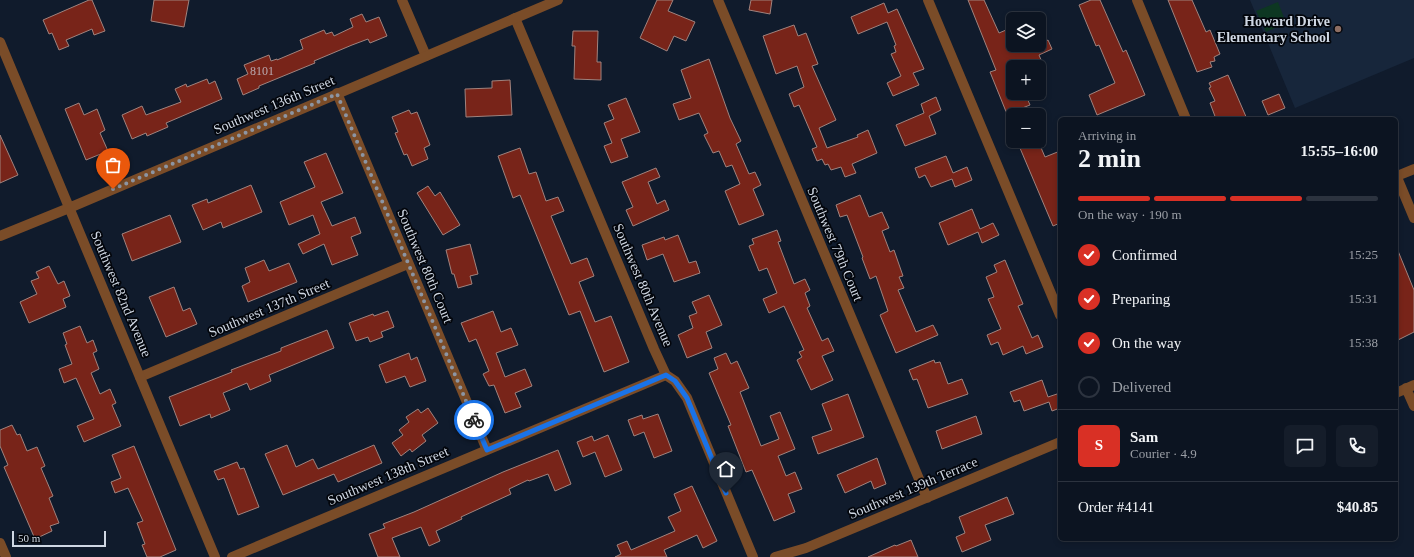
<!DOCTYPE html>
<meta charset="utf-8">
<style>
:root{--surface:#0c1421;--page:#151d2a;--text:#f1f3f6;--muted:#9a9ea5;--line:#2c333f;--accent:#d93025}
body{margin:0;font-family:"Times New Roman",serif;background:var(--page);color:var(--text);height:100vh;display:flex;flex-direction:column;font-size:15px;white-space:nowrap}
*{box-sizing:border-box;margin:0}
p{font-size:13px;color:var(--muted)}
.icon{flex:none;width:22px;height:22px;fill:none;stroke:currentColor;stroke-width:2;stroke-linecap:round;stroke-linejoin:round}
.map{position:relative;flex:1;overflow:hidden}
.panel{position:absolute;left:1058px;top:117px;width:340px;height:424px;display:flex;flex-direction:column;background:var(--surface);border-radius:6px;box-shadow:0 2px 6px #0003,0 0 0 1px var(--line)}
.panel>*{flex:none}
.fabs{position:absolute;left:1006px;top:12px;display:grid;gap:8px}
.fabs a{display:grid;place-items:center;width:40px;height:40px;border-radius:6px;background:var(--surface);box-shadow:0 2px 6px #0003,0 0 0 1px var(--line);font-size:20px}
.scale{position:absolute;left:12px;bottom:10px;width:94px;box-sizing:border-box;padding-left:4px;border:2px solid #cfd7e3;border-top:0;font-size:11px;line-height:14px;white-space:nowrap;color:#cfd7e3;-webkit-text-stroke:3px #03060c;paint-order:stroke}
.pin{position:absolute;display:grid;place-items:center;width:34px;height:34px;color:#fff;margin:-41px -17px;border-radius:50% 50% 50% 0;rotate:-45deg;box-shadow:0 0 4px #0007}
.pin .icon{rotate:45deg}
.courier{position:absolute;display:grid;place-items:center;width:40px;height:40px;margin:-20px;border:3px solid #1a73e8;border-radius:50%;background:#fff;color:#222;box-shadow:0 1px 5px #0007}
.head em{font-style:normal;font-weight:600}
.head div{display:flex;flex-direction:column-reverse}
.head{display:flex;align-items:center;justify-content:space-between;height:68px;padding:0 20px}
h1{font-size:26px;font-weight:600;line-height:30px}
.bar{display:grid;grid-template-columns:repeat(4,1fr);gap:6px 4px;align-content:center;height:48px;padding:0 20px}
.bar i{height:5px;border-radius:3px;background:var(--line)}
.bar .current{background:var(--accent)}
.bar p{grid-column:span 4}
.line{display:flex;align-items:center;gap:10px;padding:0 20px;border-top:1px solid var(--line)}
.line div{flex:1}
.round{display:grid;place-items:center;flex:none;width:42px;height:42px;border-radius:6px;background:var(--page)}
ol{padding:0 20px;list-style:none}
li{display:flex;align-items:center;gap:12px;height:44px}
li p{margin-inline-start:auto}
li .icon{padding:4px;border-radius:50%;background:var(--accent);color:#fff;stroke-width:4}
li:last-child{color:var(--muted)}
li i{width:22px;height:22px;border:2px solid var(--line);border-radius:50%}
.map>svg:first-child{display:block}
.built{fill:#17263b}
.green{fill:#0d3722}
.building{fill:#782419;stroke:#a0837e}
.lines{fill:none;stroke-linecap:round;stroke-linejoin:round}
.minor{stroke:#7a4c28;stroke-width:10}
.tertiary{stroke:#7a4c28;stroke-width:10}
.done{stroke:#8c95a3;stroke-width:4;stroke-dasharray:0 7.2}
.route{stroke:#1a73e8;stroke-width:5}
.education-dot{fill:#8d6e63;stroke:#03060c;stroke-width:1.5}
.labels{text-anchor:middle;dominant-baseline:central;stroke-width:3.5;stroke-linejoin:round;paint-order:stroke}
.number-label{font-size:12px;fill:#b9aab0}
.poi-label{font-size:14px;font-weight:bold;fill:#cfd7e3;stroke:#03060c;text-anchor:end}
.street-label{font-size:14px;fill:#cfd7e3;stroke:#03060c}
</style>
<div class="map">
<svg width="1414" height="557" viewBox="0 0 1414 557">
<rect width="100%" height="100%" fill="#101b2c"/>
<path class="built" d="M1250,0h164v58l-119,50z"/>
<path class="green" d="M1278,2l8,21 -20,9 -10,-21z"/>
<path class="building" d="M89,0h3l13,31 -11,4 -2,-6 -26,11 3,6 -10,4 -7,-17 -3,1 -6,-14z
M154,0h35l-5,27 -33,-6z
M657,0h16l-5,11 27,11 -9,19 -12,-5 -7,15 -27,-13z
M751,0h21l-2,14 -21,-4z
M968,0h16l15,33 14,-6v18h26l9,-5 4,9 -13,6 5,12h-31v26h12l5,12 -23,9 -17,-42 6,-2z
M1091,0h9l23,52 3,-2 19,45 -48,20 -8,-20 26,-12 -16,-38 -3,1 -17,-41z
M1168,0h24l14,32 4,-2 10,24 -6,3 1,4 -5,1 2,5 -15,5z
M884,3l4,10 9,-4 27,60 -11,4 6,12 -26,11 -6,-13 14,-7 -10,-22 5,-2 -2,-6 2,-1 -9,-23 -29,12 -7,-17z
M362,14l4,8 13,-5 8,19 -17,7 -2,-4 -16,6 -38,16 1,2 -56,23v2l-16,7 -6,-16 11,-5 -4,-9 25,-10 2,6 6,-2v1l26,-11 -3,-9 24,-10 2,4 6,-2 2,4 19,-9 -3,-8z
M794,25l4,11 8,-3 12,31 -6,2 24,54 -17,8 8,20 31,-11 -1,-2 11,-5 9,23 -25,11 4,9 -11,4 -4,-10 -10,3 -3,-6 -3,1 -3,-6 -5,2 -5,-12 5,-2 -18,-42 -5,2 -5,-13 15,-7 -7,-21 -21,8 -13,-38z
M573,31h25l-1,31h4v18l-27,-1 1,-33h-3z
M709,59l21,59 11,23 -5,3 13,30 6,-2 6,13 -8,4 11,26 -25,10 -14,-34 15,-7 -8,-19 -6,2 -7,-16 -6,2 -9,-18 4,-2 -9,-20 -20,7 -6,-16 18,-6 -10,-28z
M1228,75l19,44h-31l-6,-16 5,-2 -6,-13 2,-1 -2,-4z
M207,79l2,5 6,-3 7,18 -56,24 2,4 -21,9 -1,-3 -14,6 -10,-24 20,-9 4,9 35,-13 -6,-13 11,-5 1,3z
M510,80l2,35 -46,2 -1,-28 27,-1v-7z
M1279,94l6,14 -17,7 -6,-14z
M936,97l5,13 -12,6 7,18 -31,12 -9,-21 28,-12 -3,-9z
M626,98l14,34 -19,7 7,18 -17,6 -7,-17 8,-3 -8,-20 10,-4 -6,-14z
M79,103l5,12 13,-6 8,21 -5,3 8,18 -22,9 -21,-51z
M409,110l2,4 6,-2 13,33 -6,3 4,11 -16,7 -5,-12 -3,1 -9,-22 3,-1 -6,-15z
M0,135l18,40 -18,8z
M1017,141h20l1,3 1,-1 6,14 15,-6v72l-7,3z
M520,148l9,26 7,-2 10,29 12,-4 6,14 -13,5 20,48 16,-6 7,18 -15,6 16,40 16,-6 18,46 -25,10 -24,-61 -11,4 -49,-120 -7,3 -15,-42z
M326,153l17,40 -22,9 11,24 23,-9 6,16 -10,4 7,18 -26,10 -8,-21 -21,10 -5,-10 22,-10 -7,-19 -24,10 -9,-23 35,-15 -11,-25z
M946,156l7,17 14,-6 5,13 -17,7 -3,-8 -21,8 -6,-12 -6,3 -4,-10z
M656,168l4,9 -12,5 9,22 8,-4 4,10 -36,16 -7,-16 7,-3 -11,-25z
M251,185l11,27 -39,16 -2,-6 -18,8 -11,-25 15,-6 1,4z
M428,186l7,10 5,-4 20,33 -17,10 -26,-42z
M860,195l9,22 13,-5 7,16 -7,3 8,21 4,-2 9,26 -4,1 5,11 -6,2 18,42 17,-7 5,10 -42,18 -16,-38 8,-4 -12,-35 -6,3 -8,-21 1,-1 -16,-42 -7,2 -4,-12z
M972,209l8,20 13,-6 6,12 -17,8 -4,-11 -30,13 -9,-22z
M170,215l11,27 -49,19 -10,-27z
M777,230l4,11 -3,1 16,42 11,-5 5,11 -5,3 5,13 -3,2 15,33 6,-3 6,13 -12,5 11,24 -22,10 -14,-30 5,-3 -3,-5 5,-2 -20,-44 -15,7 -6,-14 14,-6 -10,-25 -8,3 -10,-25 5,-2 -2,-5z
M678,235l11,28 7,-2 4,12 -26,9 -11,-28 -16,6 -5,-15 22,-8 1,3z
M470,244l8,30 -8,2 2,8 -14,4 -4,-14h-2l-6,-24z
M1396,246l18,44v42l-18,9z
M264,260l5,11 20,-8 8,19 -49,20 -6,-16 8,-4 -5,-14z
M1005,260l18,44 -5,2 14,32 6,-3 5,12 -17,7 -3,-8 -20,9 -5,-13 -7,3 -4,-10 14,-6 -13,-30 6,-2 -8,-20 11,-5 -3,-7z
M49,266l9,18 6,-3 6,15 -7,3 3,8 -37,16 -9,-21 17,-8 -6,-13 8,-3 -3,-6z
M174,287l9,24 7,-3 7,16 -31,13 -17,-40z
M709,295l13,30 -16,7 6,16 -25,10 -9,-23 15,-7 -4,-12 8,-3 -5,-11z
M388,311l6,16 -13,5 2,5 -13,5 -2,-5 -12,4 -7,-18 24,-9 1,2z
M493,311l8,21 10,-4 7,17 -22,8 9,24 20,-8 7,17 -17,7 6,14 -16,6 -11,-28 -5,1 -6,-12 6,-3 -13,-32 -7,3 -8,-19z
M80,326l7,17 6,-3 4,11 -4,2 6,16 -8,4 9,21 10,-5 6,14 -4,2 9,21 -37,16 -7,-16 17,-7 -18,-41 -12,5 -5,-14 13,-5 -7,-19 2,-1 -4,-11z
M327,330l7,18 -65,27 2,6 -21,9 -3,-7 -24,10 7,17 -19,8 -1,-4 -30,12 -11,-29 63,-25 -1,-2 50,-19v-3z
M409,353l2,7 6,-3 9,24 -16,6 -5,-11 -19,7 -7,-18z
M726,353l5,11 6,-3 12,27 -9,4 21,54 18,-7 -9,-23 10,-4 15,37 -17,7 8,20 9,-4 7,17 -14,5 7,18 -21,9 -22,-51 -6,2 -18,-46 3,-1 -22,-52 9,-4 -4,-11z
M934,360l1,3 5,-1 8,22 14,-5 6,15 -40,14 -11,-29 -4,1 -4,-10z
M1042,380l6,17 12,-4v15l-8,3 -3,-9 -25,9 -4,-11 -6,2 -4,-10z
M848,394l16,43 -46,17 -6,-17 20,-7 -10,-26z
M428,408l10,15 -16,12 4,6 -14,11 -2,-3 -9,7 -9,-13 11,-8 -4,-5 10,-8 -3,-5 12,-8 3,4z
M658,414l14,37 -18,7 -10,-26 -10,4 -6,-16 14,-5 1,4z
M976,416l6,18 -40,15 -6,-18z
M12,425l5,10 3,-1 7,17 10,-4 8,19 -4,2 12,28 -4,2 10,25 -9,3 2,5 -17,8 -31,-72 4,-2 -8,-19v-16z
M608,435l14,35 -17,7 -10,-25 -12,5 -6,-15 15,-6 2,5z
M287,445l9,22 17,-8 5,10 56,-24 8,18 -44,19 -4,-8 -51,21 -18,-41z
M134,446l42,104 -16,7h-13l-5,-12 3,-1 -8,-21 6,-2 -15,-33 -13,5 -4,-11 10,-4 -9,-23z
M558,450l13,34 -16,7 -7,-17 -19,7 -1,-1 -19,9 2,5 -50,23 1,2 -26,12 4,10 -11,5 -8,-19 -29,11 8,19h-22l-9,-23 16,-6 -2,-4 31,-12 89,-40z
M877,458l9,26 -12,5 -3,-8 -26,12 -8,-18z
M237,462l3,7 4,-1 15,39 -21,8 -14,-37 -6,2 -4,-9z
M692,486l25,55 -14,7 -6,-13 -33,15 3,7h-52l6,-3 -4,-9 10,-4 4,9 44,-19 -7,-14 13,-6 -7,-17z
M1007,497l7,17 -29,11 6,15 -29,12 -6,-15 9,-4 -6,-16z
M911,540l7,17h-50l27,-12 1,1z"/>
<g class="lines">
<path class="minor" d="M402,0l24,56
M718,0l209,498
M928,0l132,315
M1137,0l49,119
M515,18l139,331 12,26 9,6 12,17 66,159
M337,93l150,357
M1396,175l18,43
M1397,176l17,-7
M140,377l268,-113
M1406,388l8,18
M1396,393l18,-8
M0,543l6,14
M232,557l434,-182
M775,557l31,-9 254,-106"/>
<path class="tertiary" d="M0,42l215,515
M0,236l69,-28 489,-208"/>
</g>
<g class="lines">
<path class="done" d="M113,189l224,-95 137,326"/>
<path class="route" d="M474,420l13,30 179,-75 9,6 12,17 39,95"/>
</g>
<circle class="education-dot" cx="1338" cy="29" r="4"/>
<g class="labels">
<g class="number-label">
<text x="262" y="71">8101</text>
</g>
<g class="poi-label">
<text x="1330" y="21">Howard Drive<tspan x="1330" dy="16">Elementary School</tspan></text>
</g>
<g class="street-label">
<text transform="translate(274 105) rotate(-23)">Southwest 136th Street</text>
<text transform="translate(835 244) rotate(67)">Southwest 79th Court</text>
<text transform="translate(425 266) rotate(67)">Southwest 80th Court</text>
<text transform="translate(643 285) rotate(67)">Southwest 80th Avenue</text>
<text transform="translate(121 294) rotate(67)">Southwest 82nd Avenue</text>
<text transform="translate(269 308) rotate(-23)">Southwest 137th Street</text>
<text transform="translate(388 476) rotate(-23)">Southwest 138th Street</text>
<text transform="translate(913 488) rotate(-23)">Southwest 139th Terrace</text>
</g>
</g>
</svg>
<div class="fabs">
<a><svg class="icon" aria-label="layers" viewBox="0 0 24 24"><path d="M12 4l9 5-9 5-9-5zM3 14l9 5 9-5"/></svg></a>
<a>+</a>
<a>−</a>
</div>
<div class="scale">50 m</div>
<div class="pin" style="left:113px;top:189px;background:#ea580c"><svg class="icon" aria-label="bag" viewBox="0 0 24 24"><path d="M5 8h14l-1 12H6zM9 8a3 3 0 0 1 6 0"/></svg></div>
<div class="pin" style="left:726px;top:493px;background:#1f2937"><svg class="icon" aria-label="home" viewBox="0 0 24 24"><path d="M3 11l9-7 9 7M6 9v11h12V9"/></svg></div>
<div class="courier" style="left:474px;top:420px"><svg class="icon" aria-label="bike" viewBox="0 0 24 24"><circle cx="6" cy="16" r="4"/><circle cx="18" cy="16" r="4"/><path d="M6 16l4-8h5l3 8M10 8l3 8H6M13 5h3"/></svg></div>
<section class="panel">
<div class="head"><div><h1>2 min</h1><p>Arriving in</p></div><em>15:55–16:00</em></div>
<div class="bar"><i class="current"></i><i class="current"></i><i class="current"></i><i></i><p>On the way · 190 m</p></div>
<ol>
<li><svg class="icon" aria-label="check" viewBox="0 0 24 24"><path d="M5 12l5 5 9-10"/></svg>Confirmed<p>15:25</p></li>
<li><svg class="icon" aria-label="check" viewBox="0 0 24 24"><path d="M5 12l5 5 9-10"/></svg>Preparing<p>15:31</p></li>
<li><svg class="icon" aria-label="check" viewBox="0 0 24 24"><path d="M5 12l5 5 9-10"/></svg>On the way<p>15:38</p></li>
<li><i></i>Delivered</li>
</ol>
<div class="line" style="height:72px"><b class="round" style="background:var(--accent);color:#fff">S</b><div><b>Sam</b><p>Courier · 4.9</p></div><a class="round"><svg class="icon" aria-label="chat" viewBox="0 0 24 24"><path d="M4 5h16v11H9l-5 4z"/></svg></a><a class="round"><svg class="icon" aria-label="phone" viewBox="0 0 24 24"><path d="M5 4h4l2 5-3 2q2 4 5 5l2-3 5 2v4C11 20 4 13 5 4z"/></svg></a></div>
<div class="line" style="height:52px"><div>Order #4141</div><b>$40.85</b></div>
</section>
</div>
